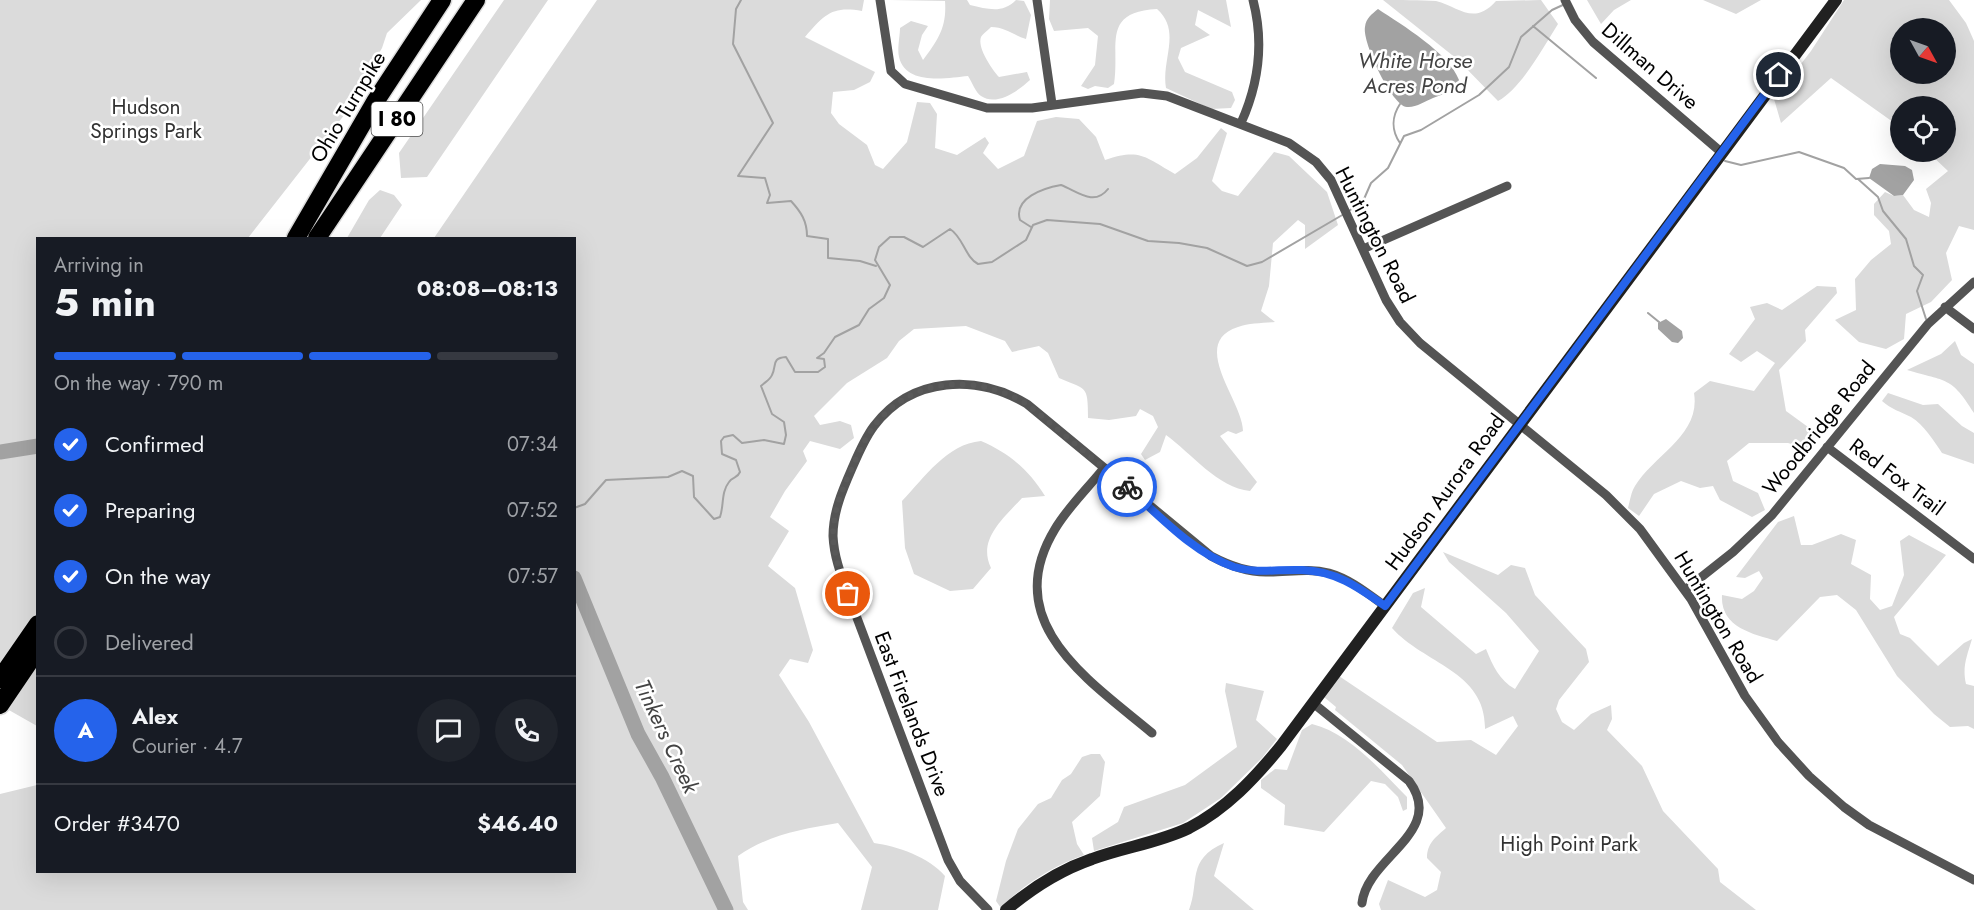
<!DOCTYPE html>
<meta charset="utf-8">
<style>
:root{--surface:#171b24;--page:#20242c;--text:#f1f3f6;--muted:#9ea1a6;--line:#363941;--accent:#2563eb}
body{margin:0;font-family:Jost,sans-serif;background:var(--page);color:var(--text);height:100vh;display:flex;flex-direction:column;font-size:22px;white-space:nowrap}
*{box-sizing:border-box;margin:0}
p{font-size:20px;color:var(--muted)}
.icon{flex:none;width:33px;height:33px;fill:none;stroke:currentColor;stroke-width:2;stroke-linecap:round;stroke-linejoin:round}
.map{position:relative;flex:1;overflow:hidden}
.panel{position:absolute;left:36px;top:237px;width:540px;height:636px;display:flex;flex-direction:column;background:var(--surface);border-radius:0px;box-shadow:0 6px 24px #0002}
.panel>*{flex:none}
.needle{width:39px;rotate:130deg}
.tools{position:absolute;left:1890px;top:18px;display:grid;gap:12px}
.tools a{display:grid;place-items:center;width:66px;height:66px;border-radius:50%;background:var(--surface);box-shadow:0 6px 24px #0002;font-size:30px}
.pin{position:absolute;display:grid;place-items:center;width:51px;height:51px;color:#fff;margin:-26px;border:3px solid #fff;border-radius:50%;box-shadow:0 2px 6px #0007}
.courier{position:absolute;display:grid;place-items:center;width:60px;height:60px;margin:-30px;border:4px solid #2563eb;border-radius:50%;background:#fff;color:#222;box-shadow:0 2px 8px #0007}
.summary em{font-style:normal;font-weight:700}
.summary div{display:flex;flex-direction:column-reverse}
.summary{display:flex;align-items:center;justify-content:space-between;height:102px;padding:0 18px}
h1{font-size:39px;font-weight:700;line-height:45px}
.bar{display:grid;grid-template-columns:repeat(4,1fr);gap:9px 6px;align-content:center;height:72px;padding:0 18px}
.bar i{height:8px;border-radius:4px;background:var(--line)}
.bar .current{background:var(--accent)}
.bar p{grid-column:span 4}
.line{display:flex;align-items:center;gap:15px;padding:0 18px;border-top:2px solid var(--line)}
.line div{flex:1}
.round{display:grid;place-items:center;flex:none;width:63px;height:63px;border-radius:32px;background:var(--page)}
ol{padding:0 18px;list-style:none}
li{display:flex;align-items:center;gap:18px;height:66px}
li p{margin-inline-start:auto}
li .icon{padding:6px;border-radius:50%;background:var(--accent);color:#fff;stroke-width:4}
li:last-child{color:var(--muted)}
li i{width:33px;height:33px;border:3px solid var(--line);border-radius:50%}
.map>svg:first-child{display:block}
.green{fill:#dbdbdb;fill-rule:evenodd}
.water{fill:#a2a2a2}
.lines{fill:none;stroke-linecap:round;stroke-linejoin:round}
.stream{stroke:#a2a2a2;stroke-width:2}
.river{stroke:#a2a2a2;stroke-width:15}
.highway-casing{stroke:#dbdbdb;stroke-width:21}
.street{stroke:#545454;stroke-width:9}
.secondary{stroke:#212121;stroke-width:12}
.highway{stroke:#000;stroke-width:18}
.done{stroke:#595959;stroke-width:6;stroke-dasharray:0 10.8}
.route{stroke:#2563eb;stroke-width:8}
.labels{text-anchor:middle;dominant-baseline:central;stroke-width:5;stroke-linejoin:round;paint-order:stroke}
.shield{fill:#fff;stroke:#4c4c4c;stroke-width:1.5}
.shield-label{font-size:20px;font-weight:bold;fill:#000}
.street-label{font-size:21px;fill:#000;stroke:#fff}
.park-label{font-size:21px;fill:#323232;stroke:#fff}
.water-label{font-size:22px;font-style:italic;fill:#434343;stroke:#fff}
</style>
<div class="map">
<svg width="1974" height="910" viewBox="0 0 1974 910">
<rect width="100%" height="100%" fill="#fff"/>
<path class="green" d="M0,0h421l-34,33 -5,15 -37,66 -97,124h-210l-1,488 -37,-21z
M504,0h44l-121,177 -26,1 -2,-25z
M597,0h267l-2,11c-30,-5 -37,3 -57,26l70,35 -5,10 -16,8 -21,2 -2,21 8,11 28,21 8,20 8,4 24,-27 10,-40 13,1 7,11 -2,34 22,7 28,-18 4,6 -6,10 15,16 26,-13 13,-35 19,-4 23,2 17,18 9,23c35,-12 40,-3 70,14l22,-16 24,-30 6,5 -15,48 10,10 16,5 36,-44 15,4 38,36 11,33 -33,24v-24l-7,-5 -25,23 -4,43 -8,25 14,11c-12,1 -26,1 -37,5 -50,16 5,74 5,104l-7,3 -8,-3 -8,5 37,46 -7,9c-32,-3 -59,-38 -84,-56l-6,17 -15,8 -4,-6 17,-27 -5,-11 -13,-7 -4,7 -27,4 -21,-2c0,-34 -2,-28 -29,-40l-11,-25 -9,-7 -27,6 -7,-11 -39,-15 -52,3 -15,12 -12,17 -40,25 -33,33 6,9 20,-4 11,4 3,13 -14,11 -30,-8 -7,10 4,10 -22,30 -15,26 19,14 -21,35 27,22 18,62 -5,13 -18,-4 -11,16 30,47 65,121c23,3 55,14 71,33l-7,34h-77l11,-43 -34,-44c-36,6 -70,12 -100,33l5,46 5,8h-748v-116l37,-9 1,87h536v-634h-140z
M890,0h77l3,5c18,4 32,9 46,-5l8,1 7,14 -5,24c-13,-4 -21,-12 -35,-12 -3,3 -8,7 -10,10 -4,11 11,32 18,40l28,-5 3,8c-11,10 -33,27 -49,16 -5,-3 -9,-14 -13,-20 -21,2 -62,10 -69,-19 -2,-8 1,-21 1,-29l11,-7 17,5 -6,9 -4,15 5,10c15,-20 24,-33 22,-59z
M1050,0h176l5,27 -33,-17 -3,15 15,10 -29,13 -3,10 7,14 47,20 3,8 -4,8 -20,1 -45,-21c-5,-28 16,-57 -9,-79 -56,3 -37,36 -43,75l-6,4 -13,-2 -7,3 -7,-3 14,-21 3,-29 -10,-8 -34,3 -5,-12z
M1383,0c16,0 38,0 53,1 23,6 38,25 60,0l45,-1 17,24c-14,22 -37,65 -60,77l-41,-42z
M1587,0h44l-17,10 -13,14z
M1703,0h58l-25,14z
M1844,0h105l17,23 8,18v189l-15,-4 -13,27 6,27 -21,22 -25,12 -2,25 -18,10 -27,-7 -24,-22 21,-10 -1,-31 16,-19 20,-16 -2,-13 -15,-16v-11l11,-12 9,4 9,-1 11,15 15,7 2,-14 -5,-14 22,-18 -20,-19h18v-46h-46v21l-69,-49 -50,45 -7,-24 37,-48zM1900,28h46v46h-46z
M380,190l14,5 8,10 -22,33h-33l22,-38z
M1817,286l19,1 1,6 -32,37 1,11 -27,29 7,41 22,16 6,9 -5,13 -21,-6h-39l-22,18 6,20 25,12 7,17 -13,7 -32,-17 -7,-14 -13,2 -19,-7 -27,13 -15,22 -11,-8c2,-7 3,-16 7,-22 19,-31 66,-51 59,-93l16,-12 44,10 21,-28 -18,-12 -16,11 -12,-8 26,-35 -5,-12 17,-4 15,7z
M1955,341l6,14 13,9v49c-23,-37 -27,-31 -67,-43l34,-16z
M1888,393l35,12 15,-1 24,22 12,7v31l-32,-11c-8,-12 -18,-28 -31,-36 -10,-5 -20,-8 -29,-16z
M981,441c28,12 48,29 64,55l-23,2c-18,20 -45,41 -31,70l-18,21 -23,2 -36,-17 -9,-26 -3,-47c23,-24 45,-57 79,-60z
M1794,516l7,29h11l29,-11 15,6 -5,24 20,11 -1,24 10,11 12,-4 12,-31 -4,-34 9,-6 37,20 -52,62 6,17 10,4 28,28 26,-23 8,-4c-5,17 -10,28 -6,45l8,2v43l-6,-3 -18,1 -16,-13 -37,-38 -41,-66 -19,-15 -17,2 -43,44c-25,-7 -57,-14 -55,-46l20,4 12,-8 9,-13 -4,-7 -14,7 -9,-1 42,-55z
M1443,552l55,23 13,-10 14,3 10,27 51,54 3,13 -30,38 -3,9 6,13 12,8 17,-16 20,-9 1,14 -5,11 35,36 21,45 55,58 2,13 36,28h-375l-2,-6 9,-24 37,17 12,-7 4,-18 -14,-14c0,-15 9,-21 19,-30l-44,-63 -67,-55 1,-3 -12,-10 15,-21 98,66 34,-2 25,15 22,-29 -5,-10 -28,13c1,-58 -61,-65 -93,-101l21,-35 12,-5 -4,19 55,47 10,-5c7,17 13,31 29,40l24,-38 -33,-38 -57,-51z
M1226,683l38,8 -8,29 21,19 -15,19 -41,40 -38,25 -89,28 -2,-13 26,-16 6,-15 61,-22 52,-38 -12,-56z
M1312,724c39,10 68,46 95,73v12l-4,2 -5,-14 -13,-13 -14,-3 -47,51 -40,-7 1,-20 -24,-17v-8l14,-11 12,1 15,-40z
M1091,754h9l5,8 -5,34 -28,26 5,22 7,11c-29,10 -62,30 -83,53l-5,-7 10,-40 12,-32 20,-25 13,-6 11,-18 9,-6 11,-17z
M1224,843l-10,33 40,34h-65c11,-28 -3,-50 35,-67z"/>
<path class="water" d="M1378,9c24,16 71,44 81,71 -5,10 -15,14 -26,18 -7,3 -18,10 -26,9 -16,-2 -45,-66 -42,-80 1,-9 7,-13 13,-18z
M1880,164l25,2 7,4 2,10 -11,15 -9,1 -25,-18 3,-9z
M1666,319l16,12 1,7 -5,5 -6,-1 -14,-13v-6z"/>
<g class="lines">
<path class="stream" d="M741,0l-5,9 -3,35 40,79 -35,53 27,2 5,17 -3,8 24,-2c10,11 16,20 16,35l21,3v19l32,3 16,5
M1533,26l63,52
M1400,143c-9,-13 -8,-27 0,-39
M1725,161l16,4 58,-13 45,16 12,11 13,-1
M1858,179l20,18 5,14 23,28 8,27 9,9 -6,16 9,28
M1349,211l15,-12 7,-16 17,-15 16,-32 17,-6 58,-35 30,-28 12,-30 31,-27 13,-6
M1031,227l-11,-7c-7,-22 24,-32 41,-35 16,6 33,22 47,4
M1648,313l11,9
M574,508l11,-4 21,-24 62,-3 14,-6 11,5 1,21 20,22 6,-2c4,-11 1,-25 9,-35 4,-6 8,-3 11,-10l-4,-12 -14,-6 -1,-13 3,-4 9,-2 9,8 22,-3 20,4 2,-9 -2,-13 -12,-8 -11,-28c4,-4 9,-6 11,-11 5,-10 -1,-17 14,-18l9,15h23l7,-5 -1,-8 -7,-1 7,-5 11,-16 24,-12 10,-16 15,-11 6,-13 -15,-25 4,-13 11,-10h14l19,10 27,-18c13,8 15,28 28,35l14,-2 34,-22 7,-15 14,-5 53,4 48,17 31,2 28,5 40,18 15,-4 82,-48"/>
<path class="river" d="M0,452l38,-6
M574,578l64,156 24,43 64,133"/>
<g class="highway-casing">
<path id="highway" d="M296,238l79,-136 67,-102
M317,238l159,-238
M0,679l38,-55
M0,705l38,-56"/>
</g>
<path class="street" d="M880,0l11,71 14,13 82,24h45l110,-15 25,3 122,47 27,19 15,18 55,120 14,22 20,21 186,152 34,34 51,70 54,97 33,46 31,34 35,31 25,18 105,55
M1037,0l15,104
M1565,0l10,20 18,22 128,110
M1241,123c18,-40 23,-81 12,-123
M1363,249l144,-63
M1945,307l29,22
M1827,447l147,112
M1104,468c-16,20 -36,39 -49,61 -57,94 35,152 97,204
M1685,590l48,-38 39,-37 156,-191 46,-42
M1313,703l96,78c38,51 -42,76 -47,122
M988,910l-28,-29 -12,-21 -100,-266c-7,-19 -14,-37 -15,-58 0,-25 10,-47 20,-70 6,-14 12,-28 21,-40 38,-50 103,-52 153,-22l184,152c17,9 37,17 58,16 20,0 40,-4 60,1 21,6 38,20 56,33"/>
<path class="secondary" d="M1006,910c26,-22 54,-40 86,-51 32,-12 66,-16 97,-31 37,-19 66,-50 92,-82l555,-746"/>
<use href="#highway" class="highway"/>
</g>
<g class="lines">
<path class="done" d="M848,594c-7,-19 -14,-37 -15,-58 0,-25 9,-47 20,-70 6,-14 12,-28 21,-40 38,-50 103,-52 153,-22l100,83"/>
<path class="route" d="M1127,487c32,28 66,66 107,80 23,7 44,2 68,3 34,1 56,17 83,36l394,-531"/>
</g>
<g class="labels">
<rect class="shield" x="371.5" y="102" width="51" height="34" rx="4.5"/>
<g class="shield-label">
<text x="397" y="119">I 80</text>
</g>
<g class="street-label">
<text transform="translate(1650 66) rotate(41)">Dillman Drive</text>
<text transform="translate(348 107) rotate(-59)">Ohio Turnpike</text>
<text transform="translate(1375 235) rotate(63)">Huntington Road</text>
<text transform="translate(1819 428) rotate(-51)">Woodbridge Road</text>
<text transform="translate(1897 477) rotate(37)">Red Fox Trail</text>
<text transform="translate(1445 492) rotate(-54)">Hudson Aurora Road</text>
<text transform="translate(1718 617) rotate(59)">Huntington Road</text>
<text transform="translate(912 714) rotate(69)">East Firelands Drive</text>
</g>
<g class="park-label">
<text x="146" y="107">Hudson<tspan x="146" dy="24">Springs Park</tspan></text>
<text x="1569" y="844">High Point Park</text>
</g>
<g class="water-label">
<text x="1415" y="60">White Horse<tspan x="1415" dy="25">Acres Pond</tspan></text>
<text transform="translate(667 736) rotate(65)">Tinkers Creek</text>
</g>
</g>
</svg>
<div class="tools">
<a><svg class="needle" viewBox="-14 -14 28 28"><path d="M0-13l5 13h-10z" fill="#e53935"/><path d="M0 13l5-13h-10z" fill="#9ea1a6"/></svg></a>
<a><svg class="icon" aria-label="locate" viewBox="0 0 24 24"><circle cx="12" cy="12" r="6"/><path d="M12 2v4M12 18v4M2 12h4M18 12h4"/></svg></a>
</div>
<div class="pin" style="left:848px;top:594px;background:#ea580c"><svg class="icon" aria-label="bag" viewBox="0 0 24 24"><path d="M5 8h14l-1 12H6zM9 8a3 3 0 0 1 6 0"/></svg></div>
<div class="pin" style="left:1779px;top:75px;background:#1f2937"><svg class="icon" aria-label="home" viewBox="0 0 24 24"><path d="M3 11l9-7 9 7M6 9v11h12V9"/></svg></div>
<div class="courier" style="left:1127px;top:487px"><svg class="icon" aria-label="bike" viewBox="0 0 24 24"><circle cx="6" cy="16" r="4"/><circle cx="18" cy="16" r="4"/><path d="M6 16l4-8h5l3 8M10 8l3 8H6M13 5h3"/></svg></div>
<section class="panel">
<div class="summary"><div><h1>5 min</h1><p>Arriving in</p></div><em>08:08–08:13</em></div>
<div class="bar"><i class="current"></i><i class="current"></i><i class="current"></i><i></i><p>On the way · 790 m</p></div>
<ol>
<li><svg class="icon" aria-label="check" viewBox="0 0 24 24"><path d="M5 12l5 5 9-10"/></svg>Confirmed<p>07:34</p></li>
<li><svg class="icon" aria-label="check" viewBox="0 0 24 24"><path d="M5 12l5 5 9-10"/></svg>Preparing<p>07:52</p></li>
<li><svg class="icon" aria-label="check" viewBox="0 0 24 24"><path d="M5 12l5 5 9-10"/></svg>On the way<p>07:57</p></li>
<li><i></i>Delivered</li>
</ol>
<div class="line" style="height:108px"><b class="round" style="background:var(--accent);color:#fff">A</b><div><b>Alex</b><p>Courier · 4.7</p></div><a class="round"><svg class="icon" aria-label="chat" viewBox="0 0 24 24"><path d="M4 5h16v11H9l-5 4z"/></svg></a><a class="round"><svg class="icon" aria-label="phone" viewBox="0 0 24 24"><path d="M5 4h4l2 5-3 2q2 4 5 5l2-3 5 2v4C11 20 4 13 5 4z"/></svg></a></div>
<div class="line" style="height:78px"><div>Order #3470</div><b>$46.40</b></div>
</section>
</div>
